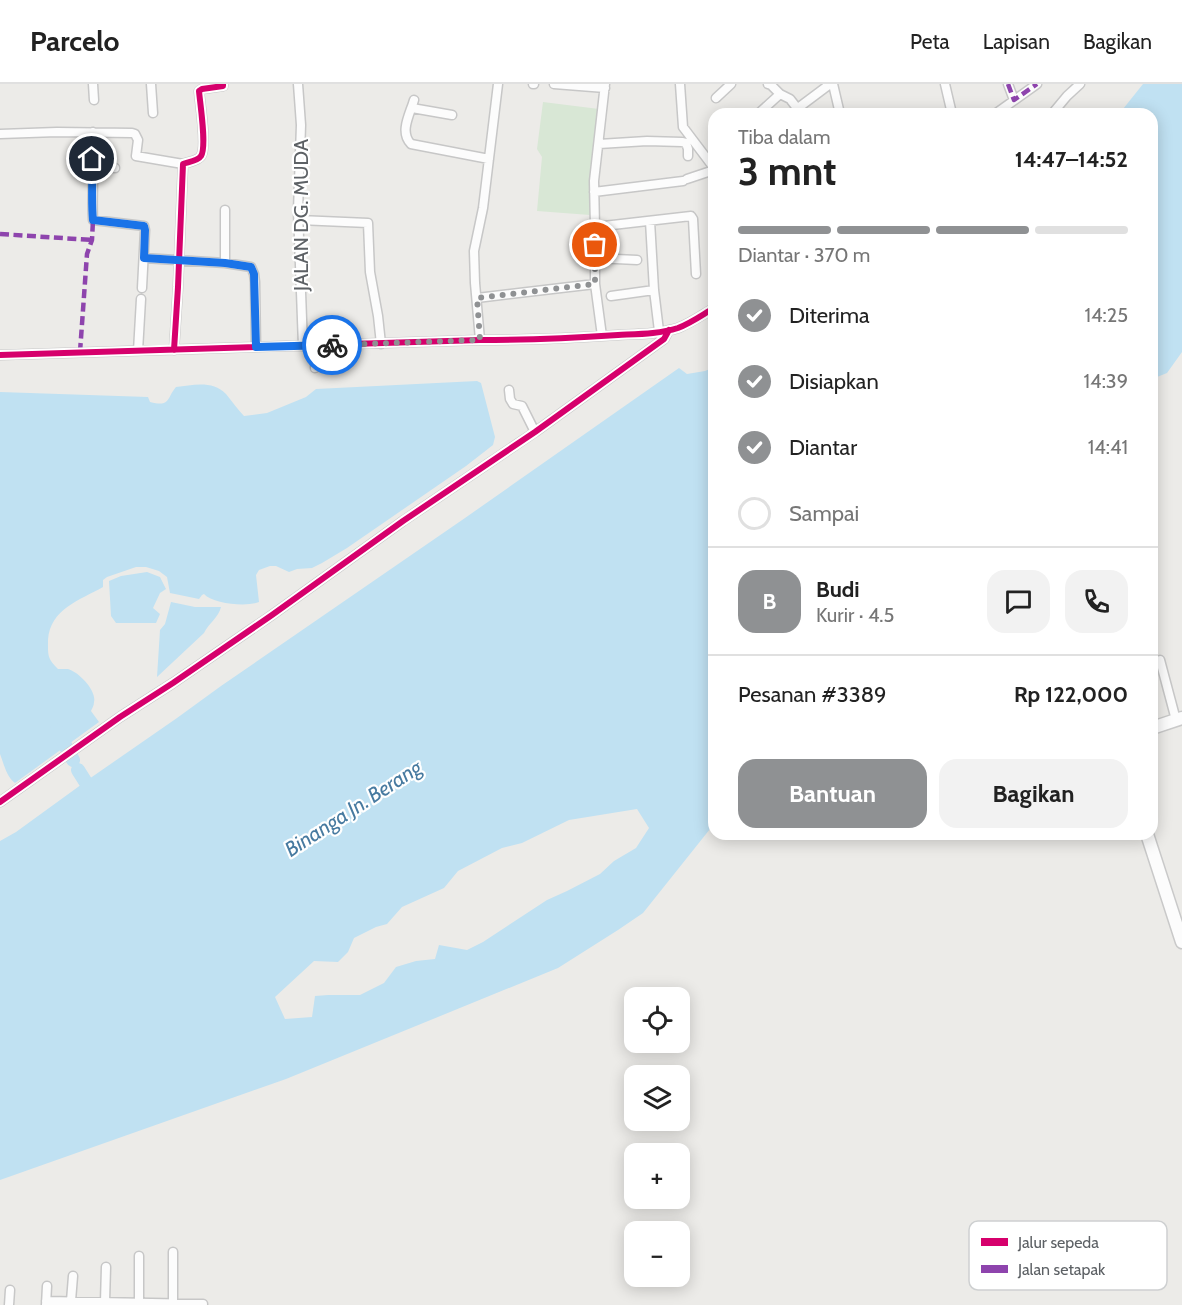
<!DOCTYPE html>
<html lang="id">
<meta charset="utf-8">
<style>
:root{--surface:#fff;--page:#f2f2f2;--text:#222;--muted:#767676;--line:#e0e0e0;--accent:#8f9193}
body{margin:0;font-family:Cabin,sans-serif;background:var(--page);color:var(--text);height:100vh;display:flex;flex-direction:column;font-size:22px;white-space:nowrap}
*{box-sizing:border-box;margin:0}
p{font-size:20px;color:var(--muted)}
.icon{flex:none;width:33px;height:33px;fill:none;stroke:currentColor;stroke-width:2;stroke-linecap:round;stroke-linejoin:round}
.map{position:relative;flex:1;overflow:hidden}
.panel{position:absolute;left:708px;top:24px;width:450px;height:732px;display:flex;flex-direction:column;background:var(--surface);border-radius:18px;box-shadow:0 3px 15px #0003}
.panel>*{flex:none}
.controls{position:absolute;left:624px;top:903px;display:grid;gap:12px}
.controls a{display:grid;place-items:center;width:66px;height:66px;border-radius:12px;background:var(--surface);box-shadow:0 3px 15px #0003;font-size:30px}
.pin{position:absolute;display:grid;place-items:center;width:51px;height:51px;color:#fff;margin:-26px;border:3px solid #fff;border-radius:50%;box-shadow:0 2px 6px #0007}
.courier{position:absolute;display:grid;place-items:center;width:60px;height:60px;margin:-30px;border:4px solid #1a73e8;border-radius:50%;background:#fff;color:#222;box-shadow:0 2px 8px #0007}
.summary em{font-style:normal;font-weight:700}
.summary div{display:flex;flex-direction:column-reverse}
.summary{display:flex;align-items:center;justify-content:space-between;height:102px;padding:0 30px}
h1{font-size:39px;font-weight:700;line-height:45px}
.bar{display:grid;grid-template-columns:repeat(4,1fr);gap:9px 6px;align-content:center;height:72px;padding:0 30px}
.bar i{height:8px;border-radius:4px;background:var(--line)}
.bar .on{background:var(--accent)}
.bar p{grid-column:span 4}
.line{display:flex;align-items:center;gap:15px;padding:0 30px;border-top:2px solid var(--line)}
.line div{flex:1}
.round{display:grid;place-items:center;flex:none;width:63px;height:63px;border-radius:18px;background:var(--page)}
ol{padding:0 30px;list-style:none}
li{display:flex;align-items:center;gap:18px;height:66px}
li p{margin-inline-start:auto}
li .icon{padding:6px;border-radius:50%;background:var(--accent);color:#fff;stroke-width:4}
li:last-child{color:var(--muted)}
li i{width:33px;height:33px;border:3px solid var(--line);border-radius:50%}
.cta{display:flex;gap:12px;margin-top:auto;padding:12px 30px}
.cta a{flex:1;height:69px;border-radius:18px;background:var(--accent);color:#fff;font-size:24px;font-weight:700;line-height:69px;text-align:center}
.cta a+a{background:var(--page);color:var(--text)}
header{display:flex;align-items:center;gap:36px;box-sizing:border-box;height:84px;padding:0 30px;background:var(--surface);border-bottom:2px solid var(--line)}
header strong{font-size:28px}
nav{display:flex;gap:33px;margin-inline-start:auto;font-size:21px}
.map>svg:first-child{display:block}
.green{fill:#d8e7d5}
.water{fill:#c0e1f2;fill-rule:evenodd}
.lines{fill:none;stroke-linecap:round;stroke-linejoin:round}
.river{stroke:#c0e1f2;stroke-width:14}
.ferry{stroke:#477aa0;stroke-width:1.5;stroke-dasharray:8 6;stroke-linecap:butt}
.street-casing{stroke:#c7c7c7;stroke-width:11}
.secondary-casing{stroke:#c9c9c9;stroke-width:15}
.street{stroke:#fcfcfc;stroke-width:8}
.secondary{stroke:#fcfcfc;stroke-width:12}
.quiet{stroke:#8e44ad;stroke-width:4.5;stroke-dasharray:9 4.5;stroke-linecap:butt}
.cycleway-casing{stroke:#fff;stroke-width:10}
.cycleway{stroke:#d6006c;stroke-width:6}
.done{stroke:#8f9193;stroke-width:6;stroke-dasharray:0 10.8}
.route{stroke:#1a73e8;stroke-width:8}
.labels{text-anchor:middle;dominant-baseline:central;stroke-width:4.5;stroke-linejoin:round;paint-order:stroke}
.street-label{font-size:20px;fill:#5d6165;stroke:#fff}
.water-label{font-size:21px;font-style:italic;fill:#477aa0;stroke:#fff}
.key{fill:#fff;stroke:#ced0d1;stroke-width:1.5}
.key-label{font-size:16px;fill:#5d6165}
</style>
<header>
<strong>Parcelo</strong>
<nav><a>Peta</a><a>Lapisan</a><a>Bagikan</a></nav>
</header>
<div class="map">
<svg width="1182" height="1221" viewBox="0 0 1182 1221">
<rect width="100%" height="100%" fill="#ecebe8"/>
<path class="green" d="M543,18l56,7 -9,74v32l-53,-4 5,-54 -5,-8z"/>
<path class="water" d="M1143,0h39v268l-15,21 -15,6v-265h-33z
M714,283v457l-71,89 -25,17 -60,38 -272,111 -286,101v-339l16,-9 73,-53 88,-61 44,-32 244,-168 214,-150 8,6 18,-3zM637,725l12,19 -13,20 -22,13 -14,13 -33,17 -20,9 -64,42 -16,8 -28,-5 -4,14 -19,2 -20,6 -12,16 -24,12h-32l-13,1 -3,21 -27,2 -10,-22 39,-36 24,1 10,-10 6,-14 22,-11 11,-3 15,-17 42,-19 14,-17 44,-23 20,-5 47,-23z
M477,297l4,2 14,54 -2,8 -27,21 -119,82 -25,15 -10,5 -15,1 -8,3 -13,-6h-6l-11,4 -3,5 3,27c-12,5 -46,2 -55,-8l-2,1 -3,4 -29,-6 -3,-16 -8,-6 -13,-4h-10l-29,10 -4,3v7c-23,13 -53,22 -55,53 0,15 -1,18 10,29 4,0 7,0 10,0 11,3 29,22 26,33 0,4 -2,6 -3,9l8,11 -84,61c-9,-7 -11,-19 -15,-29v-362l148,5 2,5c21,5 16,-3 26,-15 17,-2 37,-7 50,7 6,7 11,15 18,22l23,-3 39,-16 10,-8z
M147,488l13,5 6,12 -6,4 -7,15 7,6 -4,9h-40l-5,-7 -2,-35 12,-5z
M171,518l24,5h26c-2,10 -13,17 -17,26l-47,44 3,-47 5,-6z"/>
<g class="lines">
<path class="river" d="M57,646l16,30
M78,686l17,27"/>
<path class="ferry" d="M1152,294h1"/>
<g class="street-casing">
<path id="street" d="M93,0l1,16
M151,0l2,29
M298,0l3,41 -3,86 5,135
M533,0h1
M554,0l51,4
M680,0l3,43 31,41
M833,0l7,30
M945,0l7,30
M1008,0l6,16
M780,10l10,5 7,9
M716,14l15,-14
M414,16c-4,14 -15,32 -3,44l78,15
M412,24l40,7
M758,30l22,-20 -9,-9 -3,-1
M790,30l40,-30
M995,30l42,-30
M1052,30l15,-18 13,-12
M93,48c-2,15 0,29 0,44 0,15 -1,29 0,44l51,6 1,4 -3,58
M0,50l57,-2 75,1 3,1 3,6 -2,16 47,8
M599,60l48,-3 35,1 4,1 2,6v7
M92,84h23
M687,95l27,-9
M594,108l89,-11
M225,126v53
M299,136l69,3 2,49 8,44 3,28
M650,137l4,69 5,41
M595,143l96,-11 2,3 3,55
M144,174l81,5 26,4 3,7 1,8 1,65
M595,174l42,2
M611,212l43,-6
M477,214l118,-14
M602,252l-7,-52v-57l-1,-46 11,-97
M480,256l-5,-57 -1,-32 9,-43 15,-124
M174,266l4,-63 5,-123c5,-2 15,-3 18,-8 6,-9 -1,-53 -2,-65l3,-2 21,-3v-2
M138,267l3,-52
M0,271l480,-15c46,0 92,-2 138,-5 20,-1 41,-1 60,-7 13,-5 24,-13 36,-20
M315,284l1,-23
M509,306l1,9 3,5 9,2 13,26
M1160,576l16,60
M0,718l120,-85 53,-34 99,-68 131,-94 132,-89 129,-93 5,-9
M173,1168v51
M46,1217l157,3
M71,1217l2,-25
M105,1218l1,-35
M139,1218v-46
M9,1221l1,-15
M46,1221l1,-19"/>
</g>
<g class="secondary-casing">
<path id="secondary" d="M1152,644l30,-10
M1147,750l35,108"/>
</g>
<use href="#street" class="street"/>
<use href="#secondary" class="secondary"/>
<path class="quiet" d="M1008,0l6,16 23,-16
M0,150l92,6
M179,179v-3l46,3 26,4 3,7 1,8 1,65
M80,268l7,-98 5,-14 1,-20"/>
<g class="cycleway-casing">
<path id="cycleway" d="M174,266l4,-63 5,-123c5,-2 15,-3 18,-8 6,-9 -1,-53 -2,-65l3,-2 21,-3v-2
M0,271l480,-15c46,0 92,-2 138,-5 20,-1 41,-1 60,-7 13,-5 24,-13 36,-20
M0,718l120,-85 53,-34 99,-68 131,-94 132,-89 129,-93 5,-9"/>
</g>
<use href="#cycleway" class="cycleway"/>
</g>
<g class="lines">
<path class="done" d="M332,261l148,-5 -3,-42 118,-14v-39"/>
<path class="route" d="M92,75c1,20 -1,41 1,61l51,6 1,4 -1,28 81,5 26,4 3,7 2,73 76,-2"/>
</g>
<g class="labels">
<g class="street-label">
<text transform="translate(301 131) rotate(-90)">JALAN DG. MUDA</text>
</g>
<g class="water-label">
<text transform="translate(353 724) rotate(-33)">Binanga Jn. Berang</text>
</g>
</g>
<rect x="969" y="1137" width="198" height="69" rx="9" class="key"/>
<rect x="981" y="1154" width="27" height="8" fill="#d6006c"/>
<rect x="981" y="1181" width="27" height="8" fill="#8e44ad"/>
<g class="key-label">
<text x="1018" y="1164">Jalur sepeda</text>
<text x="1018" y="1191">Jalan setapak</text>
</g>
</svg>
<div class="controls">
<a><svg class="icon" aria-label="locate" viewBox="0 0 24 24"><circle cx="12" cy="12" r="6"/><path d="M12 2v4M12 18v4M2 12h4M18 12h4"/></svg></a>
<a><svg class="icon" aria-label="layers" viewBox="0 0 24 24"><path d="M12 4l9 5-9 5-9-5zM3 14l9 5 9-5"/></svg></a>
<a>+</a>
<a>−</a>
</div>
<div class="pin" style="left:595px;top:161px;background:#ea580c"><svg class="icon" aria-label="bag" viewBox="0 0 24 24"><path d="M5 8h14l-1 12H6zM9 8a3 3 0 0 1 6 0"/></svg></div>
<div class="pin" style="left:92px;top:75px;background:#1f2937"><svg class="icon" aria-label="home" viewBox="0 0 24 24"><path d="M3 11l9-7 9 7M6 9v11h12V9"/></svg></div>
<div class="courier" style="left:332px;top:261px"><svg class="icon" aria-label="bike" viewBox="0 0 24 24"><circle cx="6" cy="16" r="4"/><circle cx="18" cy="16" r="4"/><path d="M6 16l4-8h5l3 8M10 8l3 8H6M13 5h3"/></svg></div>
<section class="panel">
<div class="summary"><div><h1>3 mnt</h1><p>Tiba dalam</p></div><em>14:47–14:52</em></div>
<div class="bar"><i class="on"></i><i class="on"></i><i class="on"></i><i></i><p>Diantar · 370 m</p></div>
<ol>
<li><svg class="icon" aria-label="check" viewBox="0 0 24 24"><path d="M5 12l5 5 9-10"/></svg>Diterima<p>14:25</p></li>
<li><svg class="icon" aria-label="check" viewBox="0 0 24 24"><path d="M5 12l5 5 9-10"/></svg>Disiapkan<p>14:39</p></li>
<li><svg class="icon" aria-label="check" viewBox="0 0 24 24"><path d="M5 12l5 5 9-10"/></svg>Diantar<p>14:41</p></li>
<li><i></i>Sampai</li>
</ol>
<div class="line" style="height:108px"><b class="round" style="background:var(--accent);color:#fff">B</b><div><b>Budi</b><p>Kurir · 4.5</p></div><a class="round"><svg class="icon" aria-label="chat" viewBox="0 0 24 24"><path d="M4 5h16v11H9l-5 4z"/></svg></a><a class="round"><svg class="icon" aria-label="phone" viewBox="0 0 24 24"><path d="M5 4h4l2 5-3 2q2 4 5 5l2-3 5 2v4C11 20 4 13 5 4z"/></svg></a></div>
<div class="line" style="height:78px"><div>Pesanan #3389</div><b>Rp 122,000</b></div>
<div class="cta"><a>Bantuan</a><a>Bagikan</a></div>
</section>
</div>
